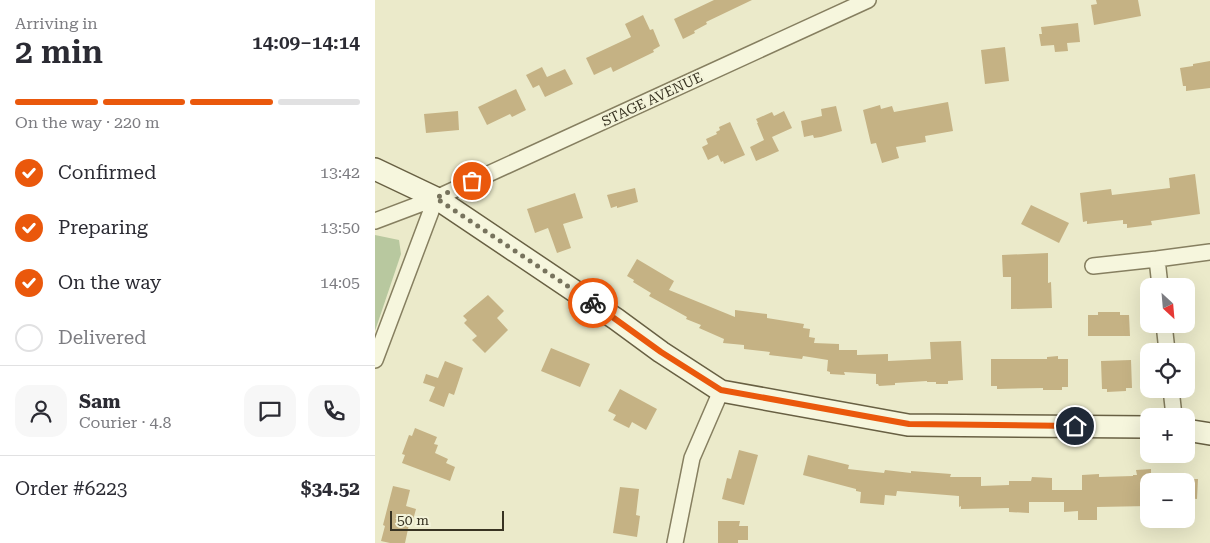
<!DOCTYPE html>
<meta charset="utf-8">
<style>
:root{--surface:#fff;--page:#f7f7f7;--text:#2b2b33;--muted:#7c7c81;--line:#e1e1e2;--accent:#ea580c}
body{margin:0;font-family:"Roboto Serif",serif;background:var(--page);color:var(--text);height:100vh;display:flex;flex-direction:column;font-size:19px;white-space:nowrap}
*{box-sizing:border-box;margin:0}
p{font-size:16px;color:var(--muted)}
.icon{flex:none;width:28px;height:28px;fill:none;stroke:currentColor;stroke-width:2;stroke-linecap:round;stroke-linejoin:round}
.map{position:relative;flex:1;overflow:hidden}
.side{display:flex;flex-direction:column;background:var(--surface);width:375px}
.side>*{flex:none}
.needle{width:32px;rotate:154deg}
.tools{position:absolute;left:765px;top:278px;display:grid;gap:10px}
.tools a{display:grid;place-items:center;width:55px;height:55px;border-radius:10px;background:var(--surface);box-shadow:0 5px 20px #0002;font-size:25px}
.scale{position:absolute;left:15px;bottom:12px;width:114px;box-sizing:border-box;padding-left:5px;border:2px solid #383322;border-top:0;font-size:14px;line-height:18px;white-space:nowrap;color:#383322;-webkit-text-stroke:4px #f3f3d9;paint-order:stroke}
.pin{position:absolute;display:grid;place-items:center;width:42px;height:42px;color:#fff;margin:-21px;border:2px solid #fff;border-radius:50%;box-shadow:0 1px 5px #0007}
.courier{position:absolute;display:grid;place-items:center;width:50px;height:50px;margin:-25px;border:4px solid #ea580c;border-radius:50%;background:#fff;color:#222;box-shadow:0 1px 6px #0007}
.summary em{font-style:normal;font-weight:600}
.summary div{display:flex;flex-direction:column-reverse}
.summary{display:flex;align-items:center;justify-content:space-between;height:85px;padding:0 15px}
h1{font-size:32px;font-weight:600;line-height:38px}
.bar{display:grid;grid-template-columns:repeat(4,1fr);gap:8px 5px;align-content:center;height:60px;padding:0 15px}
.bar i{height:6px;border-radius:4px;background:var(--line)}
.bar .selected{background:var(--accent)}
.bar p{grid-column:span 4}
.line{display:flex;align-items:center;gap:12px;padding:0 15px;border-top:1px solid var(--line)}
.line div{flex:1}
.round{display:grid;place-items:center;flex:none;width:52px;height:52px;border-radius:15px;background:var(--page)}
ol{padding:0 15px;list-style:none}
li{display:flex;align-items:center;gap:15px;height:55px}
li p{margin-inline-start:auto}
li .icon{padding:5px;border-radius:50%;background:var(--accent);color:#fff;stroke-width:4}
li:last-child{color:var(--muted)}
li i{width:28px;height:28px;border:2px solid var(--line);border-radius:50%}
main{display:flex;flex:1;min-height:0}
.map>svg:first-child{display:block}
.green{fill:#b8c89f}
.building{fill:#c5b284}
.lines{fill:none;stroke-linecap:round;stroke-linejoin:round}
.street-casing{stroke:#867f60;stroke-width:18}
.secondary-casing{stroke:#686043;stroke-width:24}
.street{stroke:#f6f6dd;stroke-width:15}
.secondary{stroke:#f6f6dd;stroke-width:21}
.done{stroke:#77735d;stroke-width:5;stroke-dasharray:0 9}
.route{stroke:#ea580c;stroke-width:6}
.labels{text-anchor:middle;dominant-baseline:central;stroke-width:4;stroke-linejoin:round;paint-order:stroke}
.street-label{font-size:14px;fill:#383322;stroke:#f3f3d9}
</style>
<main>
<section class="side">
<div class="summary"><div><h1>2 min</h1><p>Arriving in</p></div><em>14:09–14:14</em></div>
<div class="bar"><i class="selected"></i><i class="selected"></i><i class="selected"></i><i></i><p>On the way · 220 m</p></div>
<ol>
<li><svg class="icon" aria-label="check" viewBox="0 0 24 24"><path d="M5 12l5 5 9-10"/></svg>Confirmed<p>13:42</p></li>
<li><svg class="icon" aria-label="check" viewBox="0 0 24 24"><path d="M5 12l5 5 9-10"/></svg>Preparing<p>13:50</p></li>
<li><svg class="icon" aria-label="check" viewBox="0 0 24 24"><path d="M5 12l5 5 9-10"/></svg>On the way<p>14:05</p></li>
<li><i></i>Delivered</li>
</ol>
<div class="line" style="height:90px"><a class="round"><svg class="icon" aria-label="person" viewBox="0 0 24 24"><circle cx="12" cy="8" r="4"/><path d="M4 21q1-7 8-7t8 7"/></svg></a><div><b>Sam</b><p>Courier · 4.8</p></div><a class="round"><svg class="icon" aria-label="chat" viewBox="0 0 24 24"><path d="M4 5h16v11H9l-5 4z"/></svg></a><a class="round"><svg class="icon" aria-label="phone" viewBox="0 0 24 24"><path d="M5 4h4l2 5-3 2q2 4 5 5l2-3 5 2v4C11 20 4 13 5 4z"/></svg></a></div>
<div class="line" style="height:65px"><div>Order #6223</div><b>$34.52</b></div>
</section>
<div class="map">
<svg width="835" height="543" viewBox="0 0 835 543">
<rect width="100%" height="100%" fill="#ebeaca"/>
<path class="green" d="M0,235l24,5 2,14 -26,77z"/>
<path class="building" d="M339,0h38l-46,22 1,2 -13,7 1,2 -12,6 -9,-20z
M721,0h42l3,16 -47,9 -3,-20 6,-1z
M268,15l7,15 3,-1 7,17 -7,4 1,2 -41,20 -2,-5 -17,8 -8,-17 45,-21 -6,-13z
M703,23l2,19 -13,1 1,8 -13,1 -1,-7 -13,1 -2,-12h3l-1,-7z
M630,47l4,34 -24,3 -4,-34z
M835,61v27l-24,3v-5h-3l-3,-18 13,-2v-2z
M167,67l5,10 18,-8 8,15 -28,13 -6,-12 -6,3 -7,-13z
M141,89l10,21 -14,7 -2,-3 -23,11 -9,-18z
M573,102l5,29 -28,5 1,6 -30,5 3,11 -17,5 -6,-20 -5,1 -8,-34 17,-5 1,4 11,-3 2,6z
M461,106l6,25 -21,6 -7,1 -1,-3 -9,2 -3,-16 21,-5 -1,-7z
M83,111l1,19 -33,3 -2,-19z
M409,111l8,17 -20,9 7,14 -23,10 -6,-14 14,-7 -7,-17h1l-2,-4 16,-7 2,4z
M355,122l15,33 -21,9 -1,-3 -2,1 -3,-7 -10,5 -6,-13 6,-3 -2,-5 11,-5 -1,-2 4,-2 -1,-3z
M820,174l5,40 -49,7 1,4 -25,3v-4h-4v-4l-36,4v-3l-4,1 -3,-29 31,-4 1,6 58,-7 -1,-10z
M260,188l3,14 -21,6v-2l-6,2 -4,-13z
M200,193l8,25 -20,6 8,24 -14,5 -9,-25 -13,5 -8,-24z
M656,205l38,18 -10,20 -38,-19z
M673,253v30l3,-1 1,26 -41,1v-32h-8l-1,-22z
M262,259l37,22 -5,9 66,27v-7l32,4v4l37,6 -1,4 7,1 -1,8 6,1 -1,5 25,1v6h18v5l31,-1v7l43,-2 -1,-17 31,-1 2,39 -15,1v3h-12v-2h-9v-1l-32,2v2l-16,1 -1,-2h-2v-10l-32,-2 1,3 -15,-1v-2l-3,-1 1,-11 -25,-4 -1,3 -33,-4 1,-3 -26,-3v-4l-21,-2 1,-4 -25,-11 2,-3 -15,-6 1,-2 -38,-21 2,-3 -18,-11 1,-2 -7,-4z
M113,295l16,16 -7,7 11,12 -23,23 -13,-13 5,-4 -13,-13 3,-3 -4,-4z
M723,312h22v3h9l1,21h-42v-21h10z
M176,348l39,16 -10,23 -39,-16z
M683,356v3h10v28h-6v3h-19v-2l-46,1v-3h-6v-27h56v-2z
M756,360l1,28h-6v3l-19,1v-3h-5l-1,-28z
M70,361l18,7 -9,27 -5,-2 -5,14 -15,-6 6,-14 -12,-4 3,-9 12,4z
M245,389l37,20 -11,21 -14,-8 -3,6 -16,-8 3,-5 -8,-4z
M40,428l22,9 -3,7 4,1 -3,8 13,6 -2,4 9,4 -5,14 -48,-18 3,-8 -3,-1 7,-19 3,1z
M364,450l19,5 -14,50 -22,-6 5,-21 4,1z
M433,455l41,10 -1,4 36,4 1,-3 26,3v-2l40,3 -1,3h31v9l28,-1v-4h22l1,-4 20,1v12h30v-15l17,-1v3l34,-1v-1h4l-1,-5 15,-1v12h-2v25l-52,1v13h-19v-9l-14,1v-10h-35v11l-20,-1v-4l-48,1v-3l-2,1v-11l-62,-5 -1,5 -11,-1 -1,10 -24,-2 1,-11 -5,-1v-2l-53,-14z
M811,479h12l-1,20 -11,-1z
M18,486l17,4 -4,16 10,3 -3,11h-3l-5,23h-15l-9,-2 4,-15 -2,-1z
M245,487l19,2 -3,26 4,1 -3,21 -24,-4z
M343,521h22l-1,5h9v14h-10v3h-20z"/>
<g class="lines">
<g class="street-casing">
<path id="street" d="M0,221l61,-23 432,-198
M718,266l64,-7
M785,286l-3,-27 53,-7
M789,324l3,27
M0,360l61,-162
M796,389l3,27
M300,543l17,-85 29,-67"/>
</g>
<g class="secondary-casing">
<path id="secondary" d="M0,169l61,29 180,121 45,33 60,39 187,34 241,2
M811,430l24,4"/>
</g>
<use href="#street" class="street"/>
<use href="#secondary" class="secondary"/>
</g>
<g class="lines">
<path class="done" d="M97,181l-36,17 157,105"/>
<path class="route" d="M218,303l68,49 60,38 188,34 166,2"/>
</g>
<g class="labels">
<g class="street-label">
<text transform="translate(277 99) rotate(-25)">STAGE AVENUE</text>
</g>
</g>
</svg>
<div class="tools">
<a><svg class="needle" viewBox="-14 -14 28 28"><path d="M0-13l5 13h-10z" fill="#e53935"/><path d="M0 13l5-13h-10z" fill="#7c7c81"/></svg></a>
<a><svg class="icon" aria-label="locate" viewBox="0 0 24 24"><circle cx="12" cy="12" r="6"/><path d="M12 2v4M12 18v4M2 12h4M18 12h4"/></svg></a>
<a>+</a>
<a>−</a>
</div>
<div class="scale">50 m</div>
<div class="pin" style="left:97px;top:181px;background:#ea580c"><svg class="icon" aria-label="bag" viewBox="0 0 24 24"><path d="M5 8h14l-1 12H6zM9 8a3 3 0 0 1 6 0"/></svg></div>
<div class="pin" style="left:700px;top:426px;background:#1f2937"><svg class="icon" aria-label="home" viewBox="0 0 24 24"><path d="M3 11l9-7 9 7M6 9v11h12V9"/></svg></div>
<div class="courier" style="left:218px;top:303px"><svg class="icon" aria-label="bike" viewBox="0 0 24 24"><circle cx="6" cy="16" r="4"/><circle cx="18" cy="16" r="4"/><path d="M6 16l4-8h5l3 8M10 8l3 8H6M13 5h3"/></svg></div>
</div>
</main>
